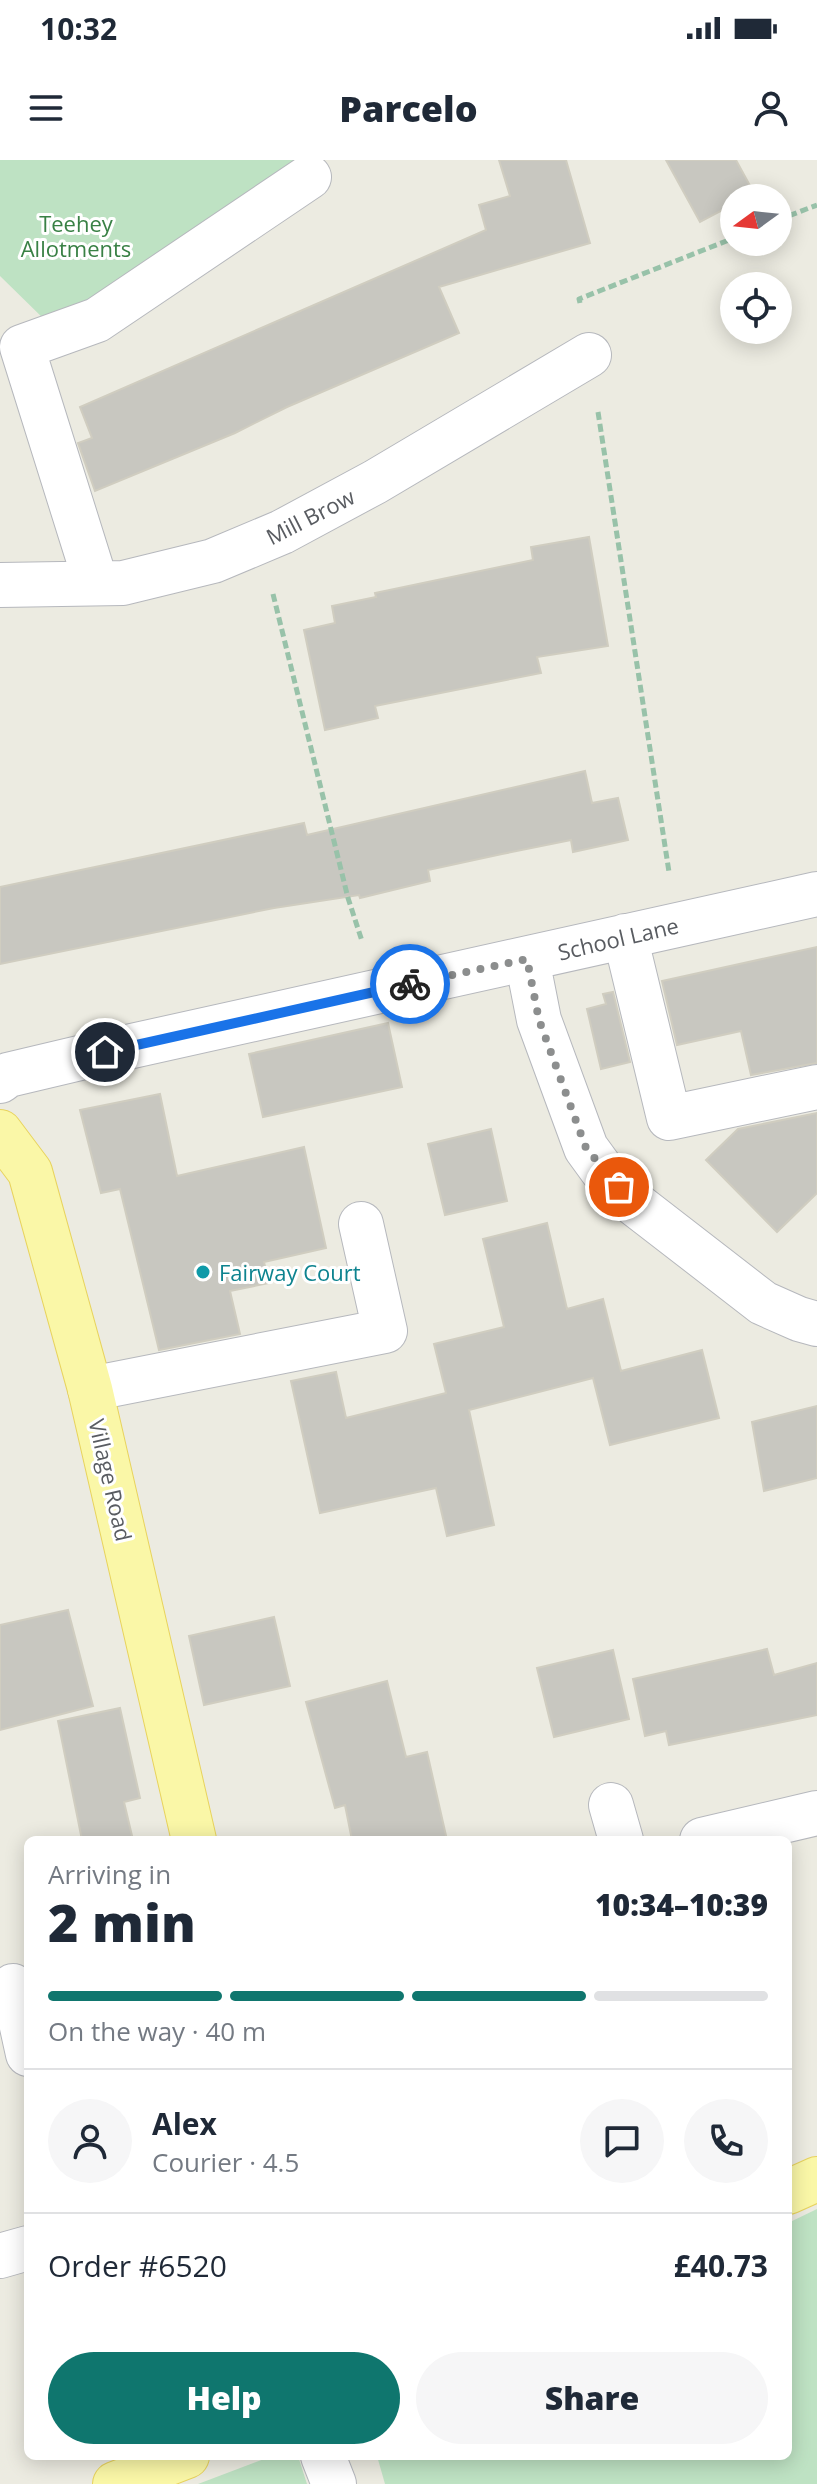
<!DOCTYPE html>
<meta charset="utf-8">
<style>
:root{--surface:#fff;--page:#f6f6f7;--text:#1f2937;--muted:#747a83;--line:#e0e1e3;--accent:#0f766e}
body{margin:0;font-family:"Open Sans",sans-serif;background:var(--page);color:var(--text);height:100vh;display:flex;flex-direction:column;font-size:30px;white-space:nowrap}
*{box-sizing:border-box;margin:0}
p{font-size:26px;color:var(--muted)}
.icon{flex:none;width:44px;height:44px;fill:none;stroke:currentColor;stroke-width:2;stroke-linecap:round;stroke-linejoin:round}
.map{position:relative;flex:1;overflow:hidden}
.sheet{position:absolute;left:24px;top:1676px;width:768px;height:624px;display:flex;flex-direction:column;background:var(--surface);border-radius:12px;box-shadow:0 4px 20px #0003}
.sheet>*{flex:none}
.needle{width:52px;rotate:255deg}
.tools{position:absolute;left:720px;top:24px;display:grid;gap:16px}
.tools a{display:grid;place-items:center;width:72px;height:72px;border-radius:50%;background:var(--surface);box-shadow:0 4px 20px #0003;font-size:40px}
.pin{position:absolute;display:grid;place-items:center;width:68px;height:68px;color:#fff;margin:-34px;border:4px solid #fff;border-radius:50%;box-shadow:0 2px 8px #0007}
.courier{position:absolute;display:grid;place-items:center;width:80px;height:80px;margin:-40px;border:6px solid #1a73e8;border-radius:50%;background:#fff;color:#222;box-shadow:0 2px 10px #0007}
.head em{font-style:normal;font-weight:800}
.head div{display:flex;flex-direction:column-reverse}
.head{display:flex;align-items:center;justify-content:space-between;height:136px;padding:0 24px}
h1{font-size:52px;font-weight:800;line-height:60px}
.bar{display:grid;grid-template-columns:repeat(4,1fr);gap:12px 8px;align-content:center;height:96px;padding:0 24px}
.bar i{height:10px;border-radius:6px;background:var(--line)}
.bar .active{background:var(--accent)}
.bar p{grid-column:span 4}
.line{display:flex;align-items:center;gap:20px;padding:0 24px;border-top:2px solid var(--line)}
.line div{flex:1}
.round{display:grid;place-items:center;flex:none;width:84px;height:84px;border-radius:42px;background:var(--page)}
.action{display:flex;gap:16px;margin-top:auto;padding:16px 24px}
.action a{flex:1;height:92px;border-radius:48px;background:var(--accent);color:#fff;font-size:32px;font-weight:800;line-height:92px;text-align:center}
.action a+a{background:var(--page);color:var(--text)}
.status{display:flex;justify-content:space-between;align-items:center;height:56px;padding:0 40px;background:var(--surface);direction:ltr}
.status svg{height:22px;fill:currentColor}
header{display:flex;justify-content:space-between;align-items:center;height:104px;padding:0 24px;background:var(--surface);font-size:36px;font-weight:800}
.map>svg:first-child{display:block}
.green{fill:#bee2c3}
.building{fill:#c8c7c0;stroke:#d0cdc0;stroke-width:2}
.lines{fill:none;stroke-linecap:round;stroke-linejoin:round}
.minor-casing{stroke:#b6b8bd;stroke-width:46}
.major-casing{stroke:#e8d35d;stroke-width:46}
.path{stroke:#98c2a9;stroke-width:5;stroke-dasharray:8 4;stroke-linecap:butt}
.minor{stroke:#fff;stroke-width:44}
.major{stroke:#faf7a7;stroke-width:44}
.done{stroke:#8c8e8e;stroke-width:8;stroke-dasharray:0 14.4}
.route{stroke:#1a73e8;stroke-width:10}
.culture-dot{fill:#0f9aa8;stroke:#fff;stroke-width:3}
.labels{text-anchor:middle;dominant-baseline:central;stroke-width:6;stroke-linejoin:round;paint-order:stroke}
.park-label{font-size:22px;fill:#398145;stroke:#fff}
.street-label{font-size:22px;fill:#595c61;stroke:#fff}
.culture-label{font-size:22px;fill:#0d838f;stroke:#fff;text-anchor:start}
</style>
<div class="status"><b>10:32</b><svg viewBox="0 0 49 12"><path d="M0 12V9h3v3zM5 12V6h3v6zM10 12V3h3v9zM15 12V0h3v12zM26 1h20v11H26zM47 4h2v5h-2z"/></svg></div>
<header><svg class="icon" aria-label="menu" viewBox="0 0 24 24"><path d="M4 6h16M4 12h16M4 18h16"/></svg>Parcelo<svg class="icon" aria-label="person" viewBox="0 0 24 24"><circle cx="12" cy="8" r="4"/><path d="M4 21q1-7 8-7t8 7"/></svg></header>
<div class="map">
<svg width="817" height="2324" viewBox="0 0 817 2324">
<rect width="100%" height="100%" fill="#ecebe1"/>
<path class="green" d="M0,0h318l-188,138 -82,25 -48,-47z
M817,2049v275h-432l-8,-28h411v-233z
M272,2296h26l9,28h-109z"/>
<path class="building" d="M499,0h67l24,83 -151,44 20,46 -172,74 -52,26 -140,58 -17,-48 14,-5 -12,-31 406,-177 -7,-25 31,-9z
M666,0h70l18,33 -10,5h-10v6l-34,18z
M589,377l19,109 -71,11 4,16 -166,33 3,12 -53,12 -21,-100 31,-7 -3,-17 44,-9 -1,-4 158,-33 -2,-13z
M585,611l7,32 26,-5 10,42 -55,12 -2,-12 -69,14 -74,16 2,11 -70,17 -1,-3 -85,13 -274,56v-77l304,-64 3,12z
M817,787v116l-66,12 -10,-44 -64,14 -15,-64z
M613,832l17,70 -29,7 -14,-60 19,-5 -3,-10z
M388,863l14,64 -139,30 -14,-63z
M160,934l17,82 127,-29 22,101 -62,14 5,21 -39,8 10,43 -81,16 -39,-161 -19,4 -21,-83z
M817,953v80l-40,39 -71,-72 32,-31z
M491,969l16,72 -62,14 -17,-71z
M547,1063l20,86 36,-10 18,72 81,-21 17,68 -109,27 -17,-67 -124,32 25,115 -47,11 -11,-48 -116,25 -29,-132 45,-9 10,46 100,-25 -12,-49 70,-17 -21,-88z
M817,1246v72l-53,13 -12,-69z
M68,1450l25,96 -93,24v-105z
M274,1457l16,69 -86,19 -15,-69z
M767,1489l7,26 43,-12v52l-148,30 -3,-14 -21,5 -12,-57z
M613,1490l16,69 -75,18 -17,-69z
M387,1521l19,76 21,-5 20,88h-95l-7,-35 -10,3 -29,-106z
M120,1548l20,90 -16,4 9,38h-51l-24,-119z"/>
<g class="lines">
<g class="minor-casing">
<path id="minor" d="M96,423l-74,-236 75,-27 212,-143
M0,425l123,-2 90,-22 69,-29 93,-50 214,-127
M625,776l44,182 148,-31
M527,799l12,61 47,128 16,22 33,34 128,99 36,16 18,5
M0,921l8,-6 97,-23 712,-158
M90,1229l295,-58 -24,-107
M611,1645l10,35
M702,1680l115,-27
M13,1826l15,68
M0,2096l28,-8
M323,2296l11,28"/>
</g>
<g class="major-casing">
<path id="major" d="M0,972l30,40 60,217 104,451
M788,2032l29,-13
M115,2324l72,-28"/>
</g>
<path class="path" d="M778,60l39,-15
M580,143l-1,-4 155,-61
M598,252l71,460
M273,434l75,304 14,43"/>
<use href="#minor" class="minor"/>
<use href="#major" class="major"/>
</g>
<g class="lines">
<path class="done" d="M410,824l117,-25 12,61 47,128 33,39"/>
<path class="route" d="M105,892l305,-68"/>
</g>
<circle class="culture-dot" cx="203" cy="1112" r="8"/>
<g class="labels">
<g class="park-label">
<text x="76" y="63">Teehey<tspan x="76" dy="25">Allotments</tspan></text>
</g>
<g class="street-label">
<text transform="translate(310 356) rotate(-27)">Mill Brow</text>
<text transform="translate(618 778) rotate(-13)">School Lane</text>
<text transform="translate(111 1320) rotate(77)">Village Road</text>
</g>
<g class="culture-label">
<text x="219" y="1112">Fairway Court</text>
</g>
</g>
</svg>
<div class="tools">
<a><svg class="needle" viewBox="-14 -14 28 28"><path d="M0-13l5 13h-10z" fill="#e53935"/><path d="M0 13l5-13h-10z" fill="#747a83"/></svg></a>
<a><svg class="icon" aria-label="locate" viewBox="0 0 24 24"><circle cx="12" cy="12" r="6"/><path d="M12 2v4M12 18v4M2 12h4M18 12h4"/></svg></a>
</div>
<div class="pin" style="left:619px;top:1027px;background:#ea580c"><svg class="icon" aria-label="bag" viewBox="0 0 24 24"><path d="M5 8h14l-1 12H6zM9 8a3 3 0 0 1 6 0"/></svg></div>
<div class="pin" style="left:105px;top:892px;background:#1f2937"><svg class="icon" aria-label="home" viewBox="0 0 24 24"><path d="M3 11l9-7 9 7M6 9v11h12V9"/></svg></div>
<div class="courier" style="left:410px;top:824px"><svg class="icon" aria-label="bike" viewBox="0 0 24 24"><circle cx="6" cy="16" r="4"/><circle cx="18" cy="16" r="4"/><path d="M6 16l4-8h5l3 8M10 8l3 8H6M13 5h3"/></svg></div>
<section class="sheet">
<div class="head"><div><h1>2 min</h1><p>Arriving in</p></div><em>10:34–10:39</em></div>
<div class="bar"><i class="active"></i><i class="active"></i><i class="active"></i><i></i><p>On the way · 40 m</p></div>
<div class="line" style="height:144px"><a class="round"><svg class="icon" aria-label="person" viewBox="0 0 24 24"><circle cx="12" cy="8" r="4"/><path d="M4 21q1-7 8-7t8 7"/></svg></a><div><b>Alex</b><p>Courier · 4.5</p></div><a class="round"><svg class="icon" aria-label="chat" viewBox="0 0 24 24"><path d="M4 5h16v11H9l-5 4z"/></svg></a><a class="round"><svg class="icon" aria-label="phone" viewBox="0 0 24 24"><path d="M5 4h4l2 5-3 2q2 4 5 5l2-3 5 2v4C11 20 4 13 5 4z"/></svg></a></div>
<div class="line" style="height:104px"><div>Order #6520</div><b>£40.73</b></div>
<div class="action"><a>Help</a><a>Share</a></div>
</section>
</div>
